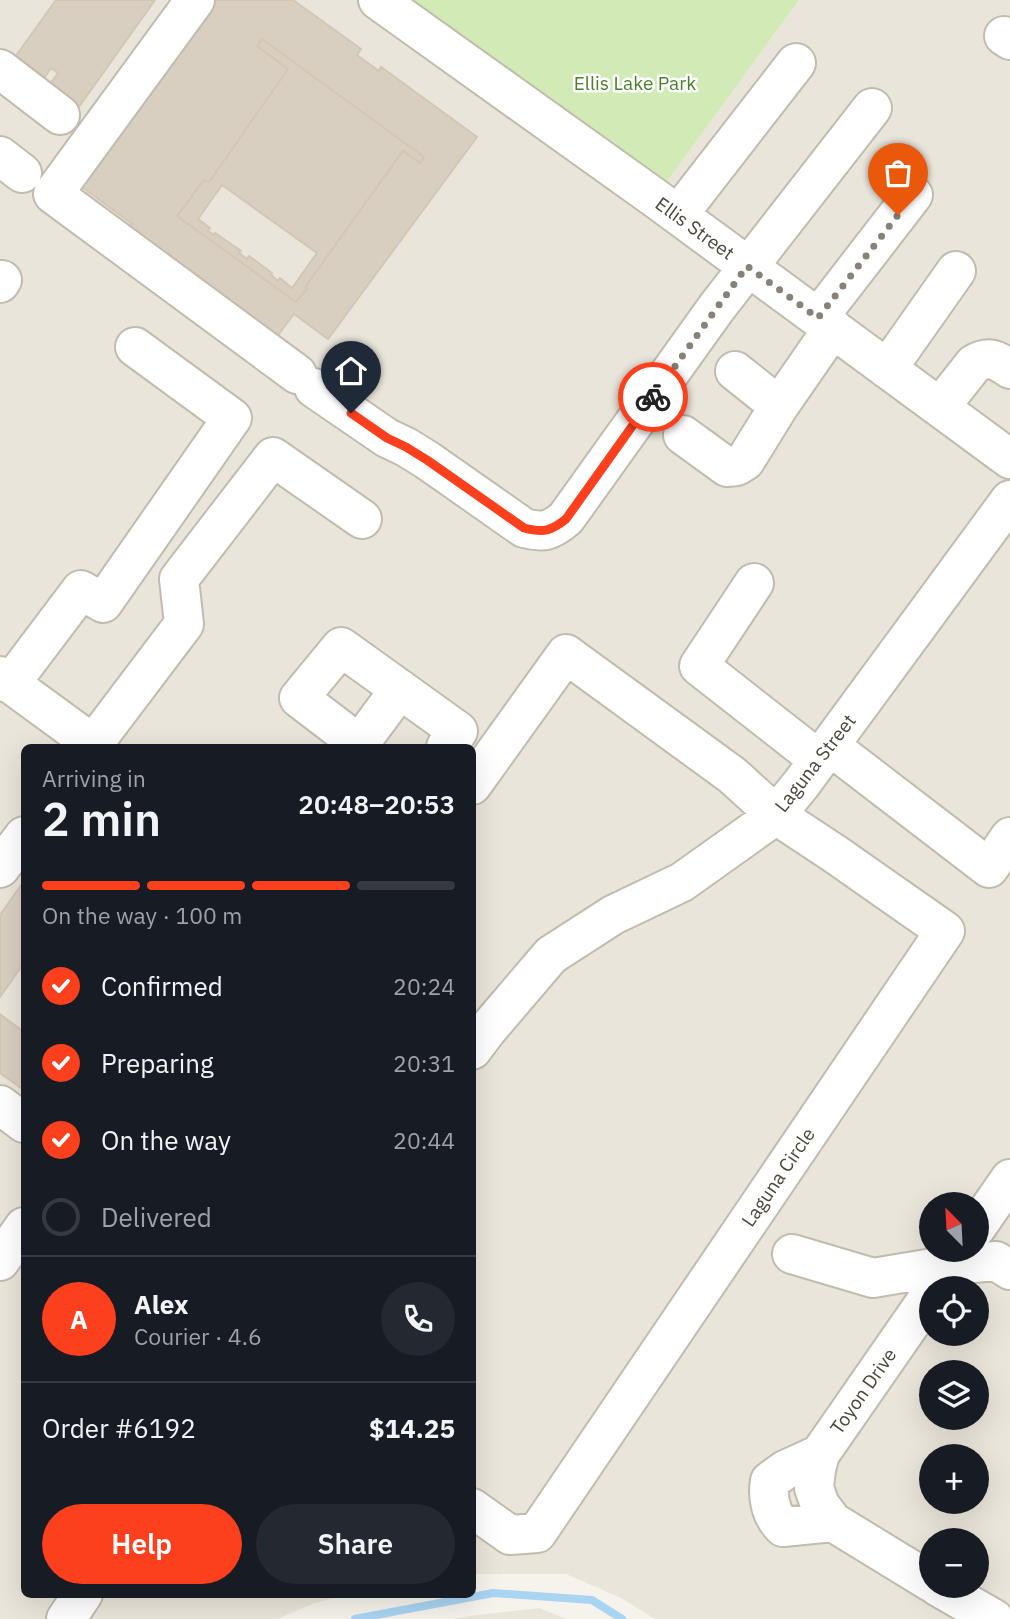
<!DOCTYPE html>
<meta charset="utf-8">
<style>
:root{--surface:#171b24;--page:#242831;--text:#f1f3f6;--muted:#9ea1a6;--line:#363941;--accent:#fc3f1d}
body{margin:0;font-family:"IBM Plex Sans",sans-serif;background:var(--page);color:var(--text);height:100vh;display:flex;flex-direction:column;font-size:26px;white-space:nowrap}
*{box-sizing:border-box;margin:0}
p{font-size:23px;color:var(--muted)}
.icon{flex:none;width:38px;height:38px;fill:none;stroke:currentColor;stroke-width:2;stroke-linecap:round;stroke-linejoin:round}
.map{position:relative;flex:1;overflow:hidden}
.sheet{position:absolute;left:21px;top:744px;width:455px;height:854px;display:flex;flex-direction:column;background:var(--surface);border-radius:10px;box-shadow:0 7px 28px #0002}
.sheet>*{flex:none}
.needle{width:46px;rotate:336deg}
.fabs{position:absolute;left:919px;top:1192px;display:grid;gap:14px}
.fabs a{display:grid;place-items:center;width:70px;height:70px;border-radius:50%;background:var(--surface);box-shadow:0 7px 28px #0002;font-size:35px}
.pin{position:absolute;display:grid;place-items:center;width:60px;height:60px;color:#fff;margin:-72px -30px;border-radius:50% 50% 50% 0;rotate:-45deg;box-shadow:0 0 7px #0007}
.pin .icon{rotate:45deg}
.courier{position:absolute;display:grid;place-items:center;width:70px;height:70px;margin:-35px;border:5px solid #fc3f1d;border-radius:50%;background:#fff;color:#222;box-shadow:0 2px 9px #0007}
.headline em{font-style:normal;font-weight:600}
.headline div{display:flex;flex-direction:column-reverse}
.headline{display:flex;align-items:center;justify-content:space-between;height:119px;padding:0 21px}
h1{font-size:46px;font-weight:600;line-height:52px}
.bar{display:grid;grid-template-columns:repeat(4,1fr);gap:10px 7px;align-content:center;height:84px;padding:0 21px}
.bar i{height:9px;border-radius:5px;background:var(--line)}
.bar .selected{background:var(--accent)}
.bar p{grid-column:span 4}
.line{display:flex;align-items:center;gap:18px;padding:0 21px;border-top:2px solid var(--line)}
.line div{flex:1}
.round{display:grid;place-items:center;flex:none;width:74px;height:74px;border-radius:37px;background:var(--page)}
ol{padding:0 21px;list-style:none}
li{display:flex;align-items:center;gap:21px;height:77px}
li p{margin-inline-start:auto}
li .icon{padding:7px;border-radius:50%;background:var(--accent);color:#fff;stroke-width:4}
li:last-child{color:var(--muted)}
li i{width:38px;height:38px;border:4px solid var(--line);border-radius:50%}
.primary-button{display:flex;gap:14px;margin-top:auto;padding:14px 21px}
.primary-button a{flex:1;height:80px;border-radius:42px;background:var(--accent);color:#fff;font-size:28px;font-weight:600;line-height:80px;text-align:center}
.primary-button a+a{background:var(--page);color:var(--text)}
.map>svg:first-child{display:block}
.residential{fill:#eae5da;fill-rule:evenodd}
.green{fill:#d2eab5}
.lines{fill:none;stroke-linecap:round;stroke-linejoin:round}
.stream{stroke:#a9d4f2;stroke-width:8}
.building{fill:#d8cfc1;stroke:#d3c7b4;stroke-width:2;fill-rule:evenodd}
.minor-casing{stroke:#c2bbae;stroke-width:42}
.minor{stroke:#fff;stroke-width:38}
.done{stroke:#878178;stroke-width:7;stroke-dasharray:0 12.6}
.route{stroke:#fc3f1d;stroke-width:9}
.labels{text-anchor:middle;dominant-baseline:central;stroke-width:5;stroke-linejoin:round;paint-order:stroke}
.park-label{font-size:19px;fill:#4a7f2a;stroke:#fff}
.street-label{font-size:19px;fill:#4b4439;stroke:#fff}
</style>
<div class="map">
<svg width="1010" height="1619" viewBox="0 0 1010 1619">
<rect width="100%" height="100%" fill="#f6f3ec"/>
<path class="residential" d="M0,0h378l277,198 144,-198h211v1619h-355l-34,-21 -55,-24h-93l-1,-827h-448v847h322l-36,11 -33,14h-277zM931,1204h45v46h-45zM931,1288h45v46h-45zM931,1372h45v46h-45zM931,1456h45v46h-45zM931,1540h45v46h-45z
M539,1608l28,11h-114l23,-4z"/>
<path class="green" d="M378,0h421l-144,198z"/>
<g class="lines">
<path class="stream" d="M355,1619l138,-26 99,7 30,19"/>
</g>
<path class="building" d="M56,0h99l-77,108 -30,-21 10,-14 -7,-5 -7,10 -29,-21z
M199,0h94l68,49 -4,6 22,16 2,-4 96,70 -149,202 -34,-25 -19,25 -149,-108 6,-7 -50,-37 130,-178zM262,39l162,118 -4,6 -17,-12 -98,136 2,2 -11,13 -119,-86 27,-36 5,2 79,-113 -31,-23z
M262,39l162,118 -4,6 -17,-12 -98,136 2,2 -11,13 -119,-86 27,-36 5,2 79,-113 -31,-23z
M222,185l95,68 -25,35 -12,-10 -2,3 -7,-6 1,-2 -23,-17 -2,3 -8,-6 2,-2 -26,-18 -1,2 -6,-4 2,-3 -12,-9z
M24,881v82l-24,34v-82z
M0,1014l24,18v58l-24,-17z"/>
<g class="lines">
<g class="minor-casing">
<path id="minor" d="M195,0l-142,194 244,180
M378,0l277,198 355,261
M1004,36l6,4
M0,69l60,46
M0,156l22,17
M678,215l118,-152
M0,283l2,-3
M818,318l95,-123
M887,369l69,-98
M735,371l44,35
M314,388l73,50 19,9 21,13 97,68c20,5 27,3 42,-10l151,-211 155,-199
M940,407l34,-43c15,-9 23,-4 36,5
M683,435l44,32 10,-1 8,-5 34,-55 54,-78
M754,583l-55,83 120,94
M0,676l97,71
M10,684l71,-94 22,13 129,-185 -97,-71
M830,746l159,122 21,-31
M91,747l93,-123 -5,-45 94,-122 89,62
M357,747l43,-58
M363,747l-64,-49 42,-51 117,84 -12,16
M472,785l94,-131 166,121 44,40 59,39 110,77 -408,602 -27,2 -38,-27
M0,868l24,-32
M472,1050l15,-20 64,-75 62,-40 69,-33 94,-67 26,-32 208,-283
M0,1105l24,18
M976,1228l34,-49
M792,1254l81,24 78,-13 45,-4 14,9
M0,1261l24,-34
M931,1294l-111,160 -4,15 -2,19 6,17 13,17 98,60
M820,1454l-35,16 -15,11c-3,17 1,34 13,46l50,-5
M937,1586l57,33
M66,1619l17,-25"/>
</g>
<use href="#minor" class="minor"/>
</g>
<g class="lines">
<path class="done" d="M653,397l94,-131 71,52 80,-103"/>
<path class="route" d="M351,413l36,25 19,9 21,13 97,68c20,5 27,3 42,-9l87,-122"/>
</g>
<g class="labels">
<g class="park-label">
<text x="635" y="83">Ellis Lake Park</text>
</g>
<g class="street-label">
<text transform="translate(695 228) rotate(36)">Ellis Street</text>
<text transform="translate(815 763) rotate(-52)">Laguna Street</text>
<text transform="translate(778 1177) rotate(-56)">Laguna Circle</text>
<text transform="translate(863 1391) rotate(-55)">Toyon Drive</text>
</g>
</g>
</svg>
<div class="fabs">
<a><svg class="needle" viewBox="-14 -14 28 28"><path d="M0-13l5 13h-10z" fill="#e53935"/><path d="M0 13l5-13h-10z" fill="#9ea1a6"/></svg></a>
<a><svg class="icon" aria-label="locate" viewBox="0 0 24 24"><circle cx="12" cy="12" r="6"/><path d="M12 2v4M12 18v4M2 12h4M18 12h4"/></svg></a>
<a><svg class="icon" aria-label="layers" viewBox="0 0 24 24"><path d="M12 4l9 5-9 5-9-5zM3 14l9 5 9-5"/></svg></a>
<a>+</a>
<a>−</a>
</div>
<div class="pin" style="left:898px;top:215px;background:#ea580c"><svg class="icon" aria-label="bag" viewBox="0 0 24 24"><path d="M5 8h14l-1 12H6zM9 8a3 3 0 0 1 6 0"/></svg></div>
<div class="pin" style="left:351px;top:413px;background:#1f2937"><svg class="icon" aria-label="home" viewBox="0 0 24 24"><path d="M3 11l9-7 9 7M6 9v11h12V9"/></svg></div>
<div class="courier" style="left:653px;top:397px"><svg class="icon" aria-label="bike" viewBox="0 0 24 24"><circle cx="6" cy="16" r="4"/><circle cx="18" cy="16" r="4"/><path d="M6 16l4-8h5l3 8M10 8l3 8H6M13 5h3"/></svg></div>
<section class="sheet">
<div class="headline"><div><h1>2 min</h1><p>Arriving in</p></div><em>20:48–20:53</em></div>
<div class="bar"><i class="selected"></i><i class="selected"></i><i class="selected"></i><i></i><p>On the way · 100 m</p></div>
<ol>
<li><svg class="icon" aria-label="check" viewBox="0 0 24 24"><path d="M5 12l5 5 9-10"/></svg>Confirmed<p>20:24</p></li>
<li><svg class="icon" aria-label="check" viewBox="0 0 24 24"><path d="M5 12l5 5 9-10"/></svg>Preparing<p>20:31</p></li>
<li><svg class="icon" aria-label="check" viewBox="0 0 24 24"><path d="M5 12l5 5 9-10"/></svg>On the way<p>20:44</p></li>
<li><i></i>Delivered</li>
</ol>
<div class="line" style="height:126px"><b class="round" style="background:var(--accent);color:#fff">A</b><div><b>Alex</b><p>Courier · 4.6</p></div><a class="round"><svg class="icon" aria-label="phone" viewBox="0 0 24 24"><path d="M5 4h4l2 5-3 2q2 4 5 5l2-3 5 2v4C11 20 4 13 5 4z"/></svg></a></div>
<div class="line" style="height:91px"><div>Order #6192</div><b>$14.25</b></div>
<div class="primary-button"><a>Help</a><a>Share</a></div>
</section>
</div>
